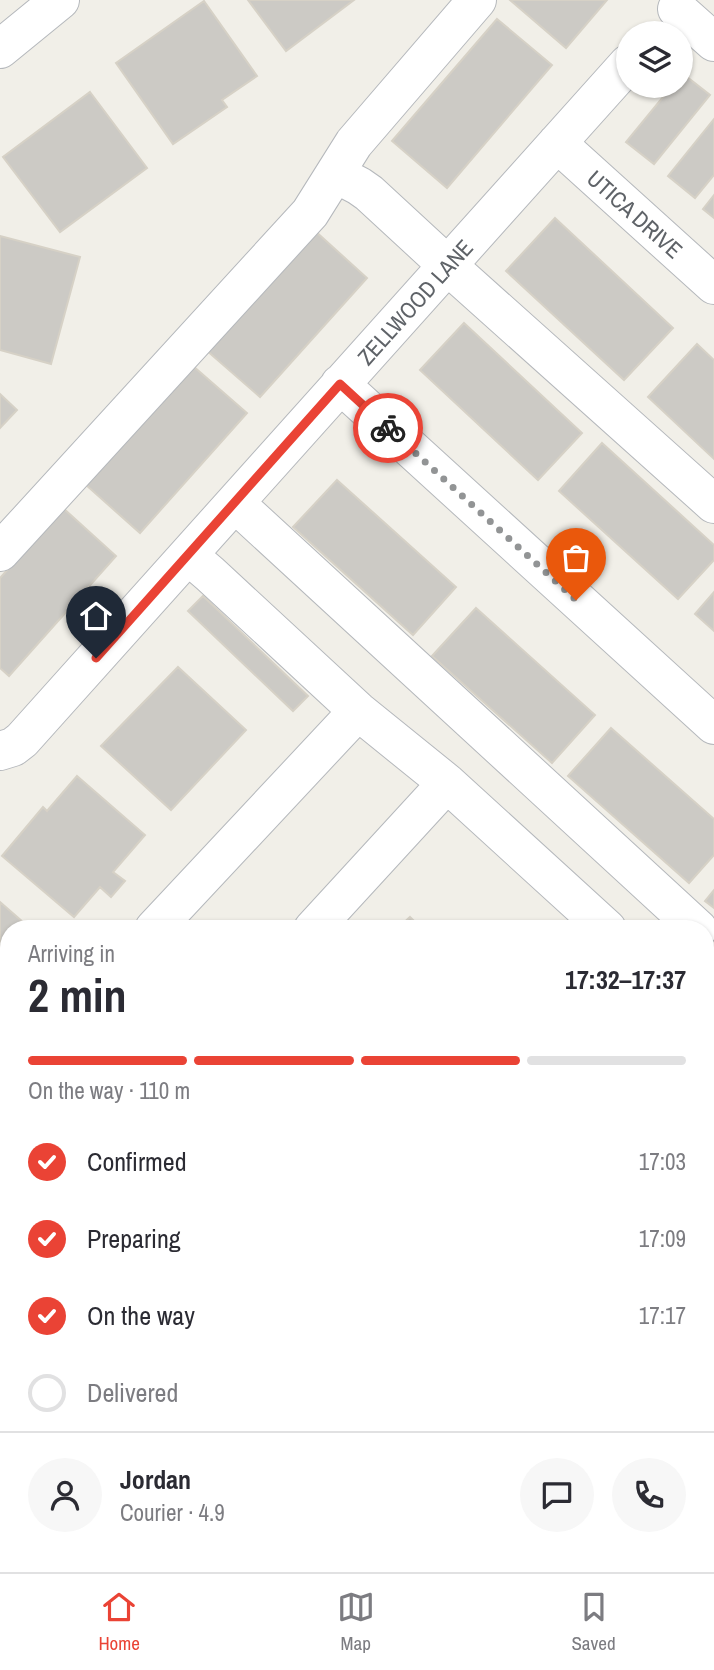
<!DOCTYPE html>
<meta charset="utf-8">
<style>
:root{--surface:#fff;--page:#f7f7f7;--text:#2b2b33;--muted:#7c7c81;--line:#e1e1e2;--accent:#ea4335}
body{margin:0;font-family:"Archivo Narrow",sans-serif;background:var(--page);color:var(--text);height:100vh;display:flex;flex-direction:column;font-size:26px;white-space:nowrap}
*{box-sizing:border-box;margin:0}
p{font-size:23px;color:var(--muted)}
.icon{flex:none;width:38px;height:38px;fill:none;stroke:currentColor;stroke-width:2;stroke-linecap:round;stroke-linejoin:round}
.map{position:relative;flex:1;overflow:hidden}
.side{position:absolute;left:0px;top:920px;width:714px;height:653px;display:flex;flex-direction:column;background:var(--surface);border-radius:28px 28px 0 0;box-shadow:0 2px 5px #0004}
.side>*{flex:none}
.buttons{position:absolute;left:616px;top:21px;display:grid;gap:14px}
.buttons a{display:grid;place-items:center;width:77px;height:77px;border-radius:50%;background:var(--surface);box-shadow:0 2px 5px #0004;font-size:35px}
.pin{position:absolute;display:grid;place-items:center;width:60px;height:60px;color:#fff;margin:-72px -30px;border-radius:50% 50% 50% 0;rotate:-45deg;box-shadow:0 0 7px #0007}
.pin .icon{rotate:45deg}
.courier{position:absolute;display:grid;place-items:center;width:70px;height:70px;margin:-35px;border:5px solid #ea4335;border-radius:50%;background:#fff;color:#222;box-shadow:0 2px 9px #0007}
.head em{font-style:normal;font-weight:700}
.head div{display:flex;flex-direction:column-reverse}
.head{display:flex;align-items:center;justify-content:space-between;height:119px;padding:0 28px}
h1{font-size:46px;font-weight:700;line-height:52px}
.bar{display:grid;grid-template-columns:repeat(4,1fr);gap:10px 7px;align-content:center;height:84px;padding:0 28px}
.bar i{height:9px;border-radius:5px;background:var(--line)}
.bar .active{background:var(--accent)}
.bar p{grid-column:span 4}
.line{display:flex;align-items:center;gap:18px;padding:0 28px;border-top:2px solid var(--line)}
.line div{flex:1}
.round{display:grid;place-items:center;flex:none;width:74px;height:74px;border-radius:37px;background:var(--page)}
ol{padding:0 28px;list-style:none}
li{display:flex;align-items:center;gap:21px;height:77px}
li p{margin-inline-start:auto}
li .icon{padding:7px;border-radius:50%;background:var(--accent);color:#fff;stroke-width:4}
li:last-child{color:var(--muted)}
li i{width:38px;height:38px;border:4px solid var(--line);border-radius:50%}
.tabs{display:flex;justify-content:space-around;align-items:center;height:98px;border-top:2px solid var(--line);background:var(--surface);font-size:19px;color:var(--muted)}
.tabs a{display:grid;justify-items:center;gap:4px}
.tabs .active{color:var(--accent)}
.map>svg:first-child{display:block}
.green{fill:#c5e8c5}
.building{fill:#cccac5;stroke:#d6d1c6;stroke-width:2}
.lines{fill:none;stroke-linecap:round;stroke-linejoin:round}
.minor-casing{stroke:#b5b8bc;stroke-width:40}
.minor{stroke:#fff;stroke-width:38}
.done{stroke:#929495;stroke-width:7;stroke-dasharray:0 12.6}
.route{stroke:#ea4335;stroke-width:9}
.labels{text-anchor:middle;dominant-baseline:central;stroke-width:5;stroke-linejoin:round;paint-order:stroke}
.street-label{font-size:23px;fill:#5f6368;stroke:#fff}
</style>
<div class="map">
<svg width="714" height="1572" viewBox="0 0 714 1572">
<rect width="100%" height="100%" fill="#f1efe8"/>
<path class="green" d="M714,1470v102h-174l13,-8h152v-89z"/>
<path class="building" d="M248,0h106l-68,51z
M510,0h97l-41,48z
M204,1l53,75 -35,24 5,7 -54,37 -57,-81z
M497,19l55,46 -105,123 -55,-47z
M682,73l28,22 -56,69 -28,-22 46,-56h9v-11z
M90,92l57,76 -87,64 -57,-75z
M714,119v56l-19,23 -27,-22z
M714,195v23l-11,-9z
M555,218l118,110 -49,52 -118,-109z
M314,230l53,48 -107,119 -54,-47z
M0,236l80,21 -29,107 -51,-14z
M464,323l118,110 -44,47 -118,-110z
M697,344l17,16v99l-66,-62z
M193,366l54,47 -107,120 -54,-48z
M0,394l17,16 -17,18z
M602,443l112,102v15l-36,39 -119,-108z
M337,480l119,107 -43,48 -120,-108z
M63,508l53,48 -107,120 -9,-8v-90z
M714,592v39l-19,-17z
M203,596l105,100 -15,15 -105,-100z
M476,608l119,107 -43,48 -120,-107z
M178,667l68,63 -75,80 -70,-64z
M611,728l103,91v36l-25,28 -121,-107z
M77,776l68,59 -32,37 12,9 -14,16 -11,-10 -26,30 -72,-61 41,-49 4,4z
M714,890v18l-9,-7z
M0,902l31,27h-22v64l-2,-1 -7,7z
M410,917l12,12h-25z
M9,1259v125l-9,4v-125z
M714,1316v54l-9,-19v-31z
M324,1564h123l4,8h-123z"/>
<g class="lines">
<g class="minor-casing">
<path id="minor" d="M677,9l37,33
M0,49l60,-49
M557,143l157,142
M336,174l23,12 10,7 78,72 267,239
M340,384l374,341
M235,503l463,426
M0,552l310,-339 44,-70 123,-143
M189,556l21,18 148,137 89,72 160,146
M0,751l13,-4 9,-7 606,-676
M154,929l204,-218
M313,929l134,-146
M705,1018l9,8
M0,1127l9,7
M0,1192l9,5
M705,1222l9,-4
M705,1520l9,-5
M0,1526l9,12
M28,1564l6,8
M112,1572l11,-8
M616,1572l13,-8"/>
</g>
<use href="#minor" class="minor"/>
</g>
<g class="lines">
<path class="done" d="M388,428l188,172"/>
<path class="route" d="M96,658l244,-274 48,44"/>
</g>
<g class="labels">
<g class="street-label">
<text transform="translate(635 214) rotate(42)">UTICA DRIVE</text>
<text transform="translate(415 302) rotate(-48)">ZELLWOOD LANE</text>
</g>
</g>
</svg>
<div class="buttons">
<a><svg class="icon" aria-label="layers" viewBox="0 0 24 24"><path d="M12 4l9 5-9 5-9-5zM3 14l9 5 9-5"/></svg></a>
</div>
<div class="pin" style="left:576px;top:600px;background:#ea580c"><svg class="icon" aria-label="bag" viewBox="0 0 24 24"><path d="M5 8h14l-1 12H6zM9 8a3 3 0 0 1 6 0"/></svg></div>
<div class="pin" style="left:96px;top:658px;background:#1f2937"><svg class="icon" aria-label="home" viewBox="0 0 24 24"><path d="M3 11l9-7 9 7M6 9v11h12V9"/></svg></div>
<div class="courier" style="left:388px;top:428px"><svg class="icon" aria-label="bike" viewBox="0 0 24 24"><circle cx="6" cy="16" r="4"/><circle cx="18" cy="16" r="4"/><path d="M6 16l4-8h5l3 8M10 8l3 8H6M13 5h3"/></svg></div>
<section class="side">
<div class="head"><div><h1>2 min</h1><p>Arriving in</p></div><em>17:32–17:37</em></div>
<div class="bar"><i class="active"></i><i class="active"></i><i class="active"></i><i></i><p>On the way · 110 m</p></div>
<ol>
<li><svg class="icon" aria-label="check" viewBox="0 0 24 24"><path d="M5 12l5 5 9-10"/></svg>Confirmed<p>17:03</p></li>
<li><svg class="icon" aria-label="check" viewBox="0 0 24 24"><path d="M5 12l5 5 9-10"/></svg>Preparing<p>17:09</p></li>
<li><svg class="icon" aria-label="check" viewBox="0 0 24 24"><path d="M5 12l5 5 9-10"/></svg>On the way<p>17:17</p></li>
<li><i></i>Delivered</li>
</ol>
<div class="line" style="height:126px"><a class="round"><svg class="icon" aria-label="person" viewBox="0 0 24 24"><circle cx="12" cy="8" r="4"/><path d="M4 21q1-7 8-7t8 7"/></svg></a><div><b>Jordan</b><p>Courier · 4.9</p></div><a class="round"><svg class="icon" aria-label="chat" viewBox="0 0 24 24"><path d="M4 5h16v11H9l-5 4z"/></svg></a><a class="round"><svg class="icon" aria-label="phone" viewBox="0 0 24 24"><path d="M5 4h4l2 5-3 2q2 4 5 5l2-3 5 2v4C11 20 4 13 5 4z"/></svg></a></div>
</section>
</div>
<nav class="tabs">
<a class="active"><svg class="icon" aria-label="home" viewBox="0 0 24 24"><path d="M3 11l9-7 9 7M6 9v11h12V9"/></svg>Home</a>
<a><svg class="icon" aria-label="map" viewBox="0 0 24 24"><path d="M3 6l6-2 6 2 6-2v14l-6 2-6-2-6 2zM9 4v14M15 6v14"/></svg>Map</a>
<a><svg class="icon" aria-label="saved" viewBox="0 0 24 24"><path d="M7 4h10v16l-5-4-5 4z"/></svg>Saved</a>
</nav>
